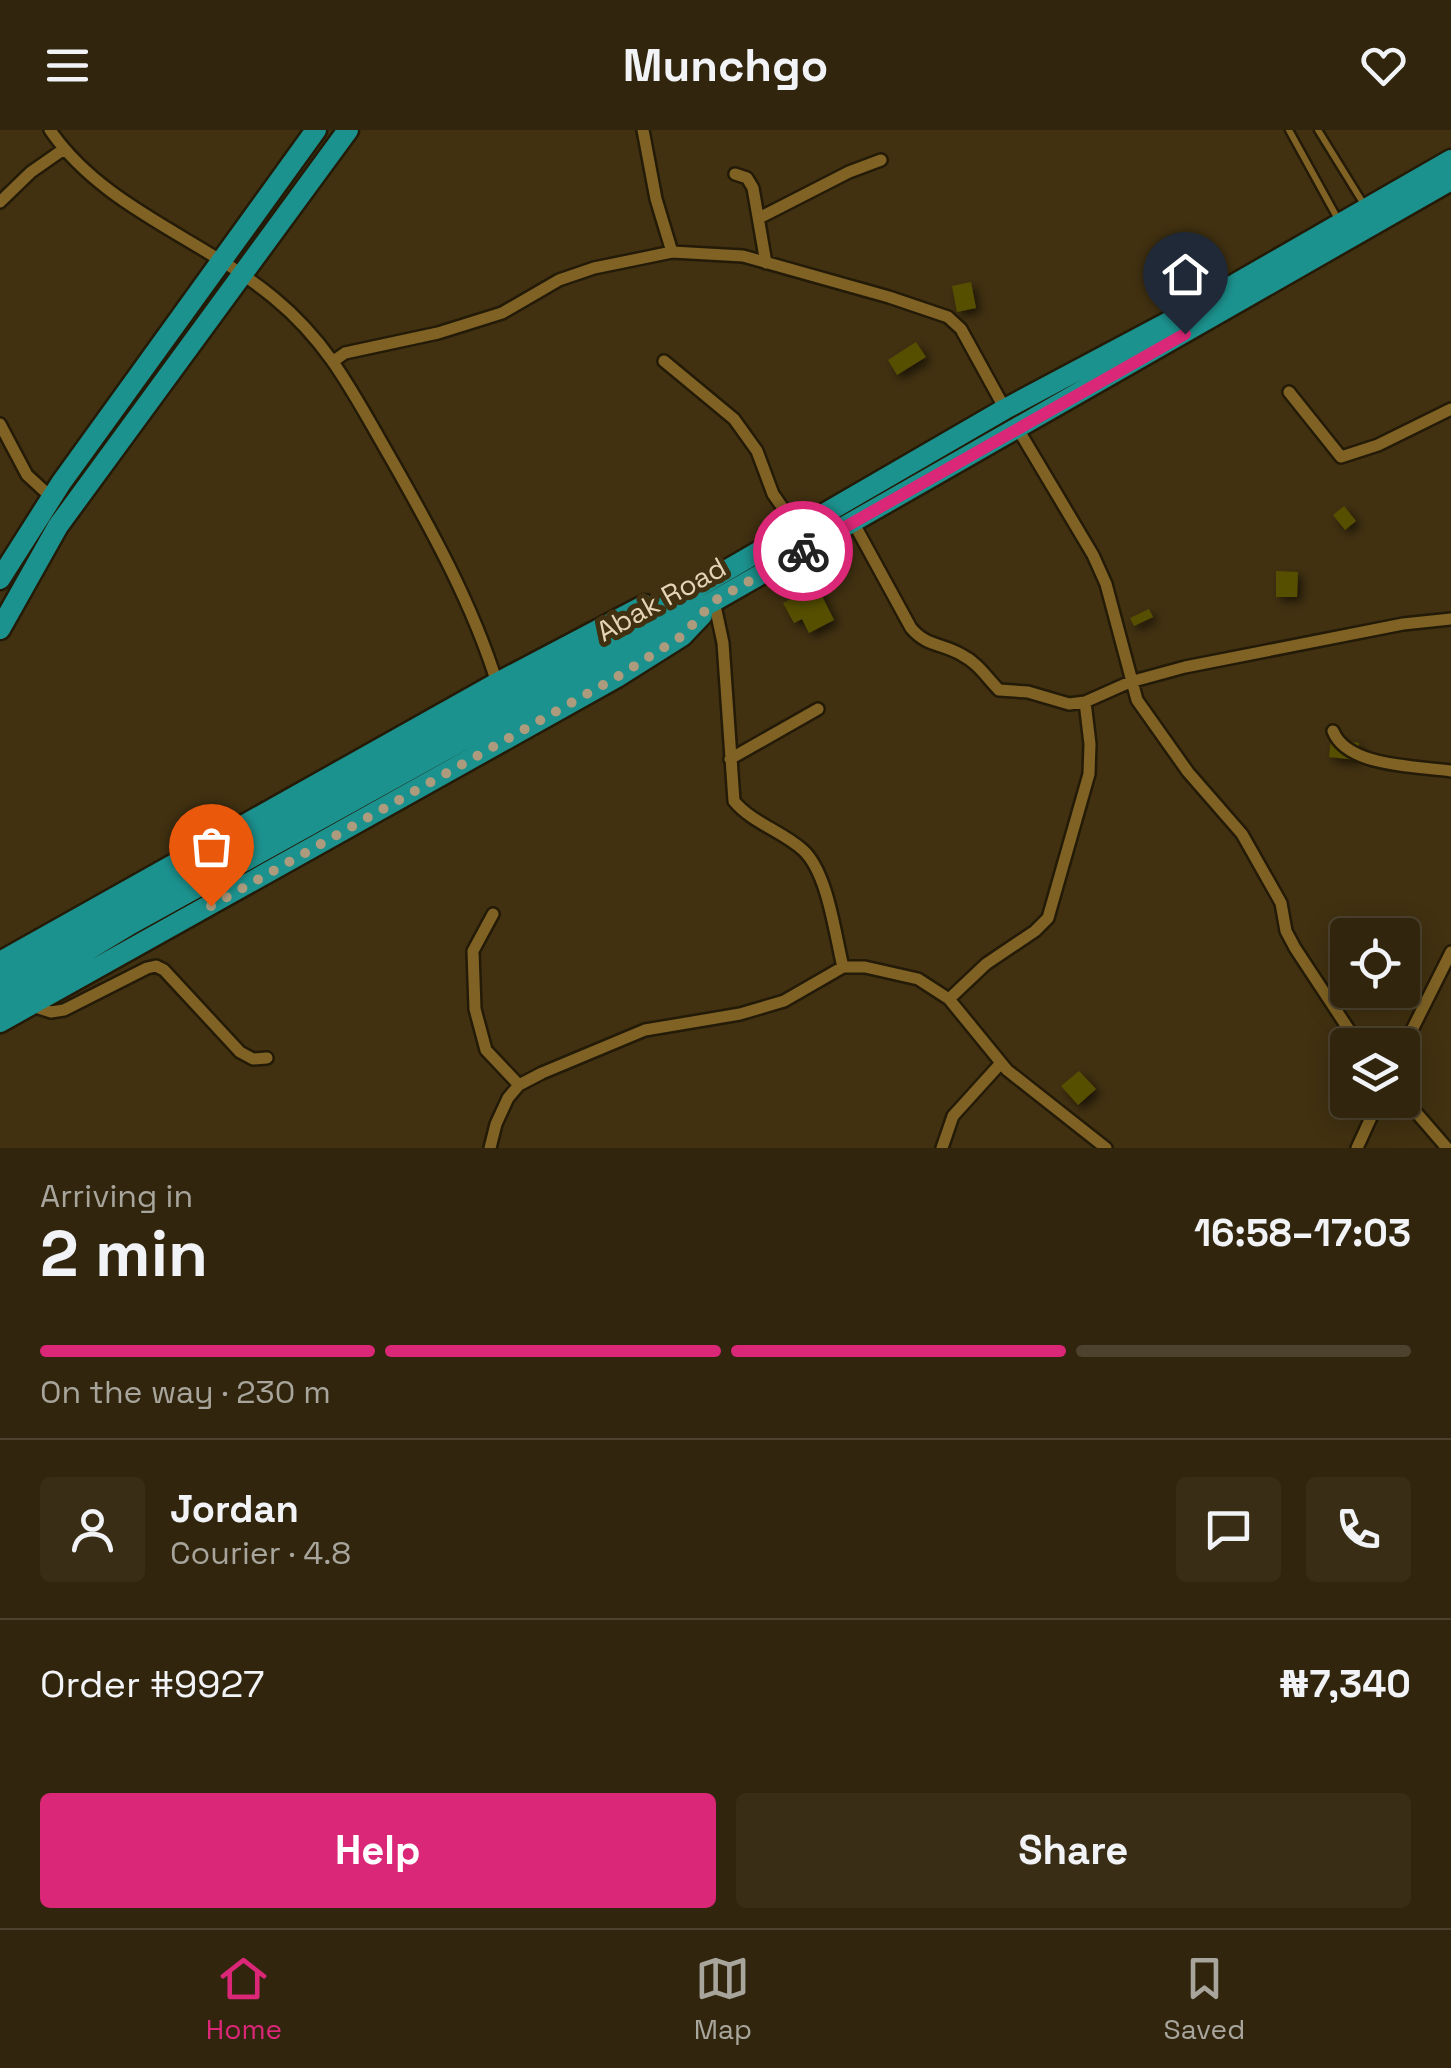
<!DOCTYPE html>
<meta charset="utf-8">
<style>
:root{--surface:#31250d;--page:#392d16;--text:#f1f3f6;--muted:#a8a59d;--line:#4c422e;--accent:#db2777}
body{margin:0;font-family:"Space Grotesk",sans-serif;background:var(--page);color:var(--text);height:100vh;display:flex;flex-direction:column;font-size:38px;white-space:nowrap}
*{box-sizing:border-box;margin:0}
p{font-size:32px;color:var(--muted)}
.icon{flex:none;width:55px;height:55px;fill:none;stroke:currentColor;stroke-width:2;stroke-linecap:round;stroke-linejoin:round}
.map{position:relative;height:1018px;overflow:hidden}
.sheet{display:flex;flex-direction:column;background:var(--surface);flex:1}
.sheet>*{flex:none}
.fabs{position:absolute;left:1330px;top:788px;display:grid;gap:20px}
.fabs a{display:grid;place-items:center;width:90px;height:90px;border-radius:10px;background:var(--surface);box-shadow:0 5px 25px #0003,0 0 0 2px var(--line);font-size:50px}
.pin{position:absolute;display:grid;place-items:center;width:85px;height:85px;color:#fff;margin:-102px -42px;border-radius:50% 50% 50% 0;rotate:-45deg;box-shadow:0 0 10px #0007}
.pin .icon{rotate:45deg}
.courier{position:absolute;display:grid;place-items:center;width:100px;height:100px;margin:-50px;border:8px solid #db2777;border-radius:50%;background:#fff;color:#222;box-shadow:0 2px 12px #0007}
.overview em{font-style:normal;font-weight:800}
.overview div{display:flex;flex-direction:column-reverse}
.overview{display:flex;align-items:center;justify-content:space-between;height:170px;padding:0 40px}
h1{font-size:65px;font-weight:800;line-height:75px}
.bar{display:grid;grid-template-columns:repeat(4,1fr);gap:15px 10px;align-content:center;height:120px;padding:0 40px}
.bar i{height:12px;border-radius:8px;background:var(--line)}
.bar .current{background:var(--accent)}
.bar p{grid-column:span 4}
.line{display:flex;align-items:center;gap:25px;padding:0 40px;border-top:2px solid var(--line)}
.line div{flex:1}
.round{display:grid;place-items:center;flex:none;width:105px;height:105px;border-radius:10px;background:var(--page)}
.primary-button{display:flex;gap:20px;margin-top:auto;padding:20px 40px}
.primary-button a{flex:1;height:115px;border-radius:10px;background:var(--accent);color:#fff;font-size:40px;font-weight:800;line-height:115px;text-align:center}
.primary-button a+a{background:var(--page);color:var(--text)}
header{display:flex;justify-content:space-between;align-items:center;height:130px;padding:0 40px;background:var(--surface);font-size:45px;font-weight:800}
.tabs{display:flex;justify-content:space-around;align-items:center;height:140px;border-top:2px solid var(--line);background:var(--surface);font-size:28px;color:var(--muted)}
.tabs a{display:grid;justify-items:center;gap:5px}
.tabs .current{color:var(--accent)}
.map>svg:first-child{display:block}
.building{fill:#564f03;filter:url(#shadow)}
.lines{fill:none;stroke-linecap:round;stroke-linejoin:round}
.service-casing{stroke:#231a07;stroke-width:11}
.minor-casing{stroke:#231a07;stroke-width:16}
.trunk-casing{stroke:#231a07;stroke-width:25}
.service{stroke:#7f6224;stroke-width:6}
.minor{stroke:#7f6224;stroke-width:11}
.trunk{stroke:#1c928e;stroke-width:20}
.done{stroke:#ac9c7d;stroke-width:10;stroke-dasharray:0 18}
.route{stroke:#db2777;stroke-width:12}
.labels{text-anchor:middle;dominant-baseline:central;stroke-width:10;stroke-linejoin:round;paint-order:stroke}
.street-label{font-size:28px;fill:#e5d5b7;stroke:#413111}
</style>
<header><svg class="icon" aria-label="menu" viewBox="0 0 24 24"><path d="M4 6h16M4 12h16M4 18h16"/></svg>Munchgo<svg class="icon" aria-label="heart" viewBox="0 0 24 24"><path d="M12 20l-8-8c-3-5 5-10 8-4 3-6 11-1 8 4z"/></svg></header>
<div class="map">
<svg width="1451" height="1018" viewBox="0 0 1451 1018">
<defs>
<filter id="shadow"><feDropShadow dx="4.5" dy="4.5" stdDeviation="5" flood-color="#0009"/></filter>
</defs>
<rect width="100%" height="100%" fill="#413111"/>
<path class="building" d="M971,152l5,26 -19,4 -5,-26z
M916,212l10,15 -29,18 -9,-15z
M1344,376l12,15 -11,9 -12,-15z
M1276,441l22,1 -1,25h-21z
M817,456l17,34 -25,13 -7,-14 -8,4 -11,-20z
M1149,479l4,8 -19,9 -4,-8z
M1331,609l28,4 -2,17 -28,-3z
M1079,941l17,18 -18,16 -17,-19z"/>
<g class="lines">
<g class="service-casing">
<path id="service" d="M1289,0l50,91
M1318,0l47,76"/>
</g>
<g class="minor-casing">
<path id="minor" d="M50,0c53,78 153,109 224,168 56,46 80,97 116,159 41,72 82,146 107,226
M643,0l13,69 16,53
M735,44l12,4 6,10 13,75
M0,72l31,-30 33,-23
M759,88l90,-46 32,-12
M335,230l10,-7 93,-20 64,-20 57,-33 35,-12 78,-16 71,4 146,41 59,20 13,12 44,80
M664,231l70,58 23,32 16,43 26,37
M1289,262l52,65 37,-12 73,-36
M0,294l27,51 24,22
M1018,299l75,126 13,29 31,116 51,72 54,62 39,69 5,28 9,17 64,97
M853,392l58,106c16,19 31,15 51,27 16,8 25,23 37,35l29,2 41,12 16,-2 45,-20 55,-15 218,-43 48,-5
M714,471l9,42 11,158c18,22 48,30 69,49 25,23 32,85 40,117
M1333,601c14,36 83,35 118,40
M730,629l88,-50
M493,784l-20,37 2,58 11,41 33,35
M949,869l37,-35 49,-33 13,-13 41,-144 1,-30 -5,-42
M32,876l19,6 13,-2 83,-42 9,-2 8,4 76,82 13,7 14,-1
M1402,920l49,-98
M1402,966l45,52
M490,1018l6,-24 12,-26 11,-13 23,-12 103,-43 95,-16 44,-13 59,-34h22l53,12 31,20 58,71 99,78
M942,1018l11,-32 48,-53
M1357,1018l22,-48"/>
</g>
<g class="trunk-casing">
<path id="trunk" d="M0,449l61,-96 255,-353
M0,499l58,-103 290,-396
M0,832l497,-279 148,-78
M0,851l515,-288 490,-284 171,-91 275,-158
M0,873l131,-79 583,-323 737,-421
M0,892l617,-345 65,-41 20,-21"/>
</g>
<use href="#service" class="service"/>
<use href="#minor" class="minor"/>
<use href="#trunk" class="trunk"/>
</g>
<g class="lines">
<path class="done" d="M211,776l406,-229 65,-41 32,-35 89,-50"/>
<path class="route" d="M803,421l382,-217"/>
</g>
<g class="labels">
<g class="street-label">
<text transform="translate(661 469) rotate(-29)">Abak Road</text>
</g>
</g>
</svg>
<div class="fabs">
<a><svg class="icon" aria-label="locate" viewBox="0 0 24 24"><circle cx="12" cy="12" r="6"/><path d="M12 2v4M12 18v4M2 12h4M18 12h4"/></svg></a>
<a><svg class="icon" aria-label="layers" viewBox="0 0 24 24"><path d="M12 4l9 5-9 5-9-5zM3 14l9 5 9-5"/></svg></a>
</div>
<div class="pin" style="left:211px;top:776px;background:#ea580c"><svg class="icon" aria-label="bag" viewBox="0 0 24 24"><path d="M5 8h14l-1 12H6zM9 8a3 3 0 0 1 6 0"/></svg></div>
<div class="pin" style="left:1185px;top:204px;background:#1f2937"><svg class="icon" aria-label="home" viewBox="0 0 24 24"><path d="M3 11l9-7 9 7M6 9v11h12V9"/></svg></div>
<div class="courier" style="left:803px;top:421px"><svg class="icon" aria-label="bike" viewBox="0 0 24 24"><circle cx="6" cy="16" r="4"/><circle cx="18" cy="16" r="4"/><path d="M6 16l4-8h5l3 8M10 8l3 8H6M13 5h3"/></svg></div>
</div>
<section class="sheet">
<div class="overview"><div><h1>2 min</h1><p>Arriving in</p></div><em>16:58–17:03</em></div>
<div class="bar"><i class="current"></i><i class="current"></i><i class="current"></i><i></i><p>On the way · 230 m</p></div>
<div class="line" style="height:180px"><a class="round"><svg class="icon" aria-label="person" viewBox="0 0 24 24"><circle cx="12" cy="8" r="4"/><path d="M4 21q1-7 8-7t8 7"/></svg></a><div><b>Jordan</b><p>Courier · 4.8</p></div><a class="round"><svg class="icon" aria-label="chat" viewBox="0 0 24 24"><path d="M4 5h16v11H9l-5 4z"/></svg></a><a class="round"><svg class="icon" aria-label="phone" viewBox="0 0 24 24"><path d="M5 4h4l2 5-3 2q2 4 5 5l2-3 5 2v4C11 20 4 13 5 4z"/></svg></a></div>
<div class="line" style="height:130px"><div>Order #9927</div><b>₦7,340</b></div>
<div class="primary-button"><a>Help</a><a>Share</a></div>
</section>
<nav class="tabs">
<a class="current"><svg class="icon" aria-label="home" viewBox="0 0 24 24"><path d="M3 11l9-7 9 7M6 9v11h12V9"/></svg>Home</a>
<a><svg class="icon" aria-label="map" viewBox="0 0 24 24"><path d="M3 6l6-2 6 2 6-2v14l-6 2-6-2-6 2zM9 4v14M15 6v14"/></svg>Map</a>
<a><svg class="icon" aria-label="saved" viewBox="0 0 24 24"><path d="M7 4h10v16l-5-4-5 4z"/></svg>Saved</a>
</nav>
